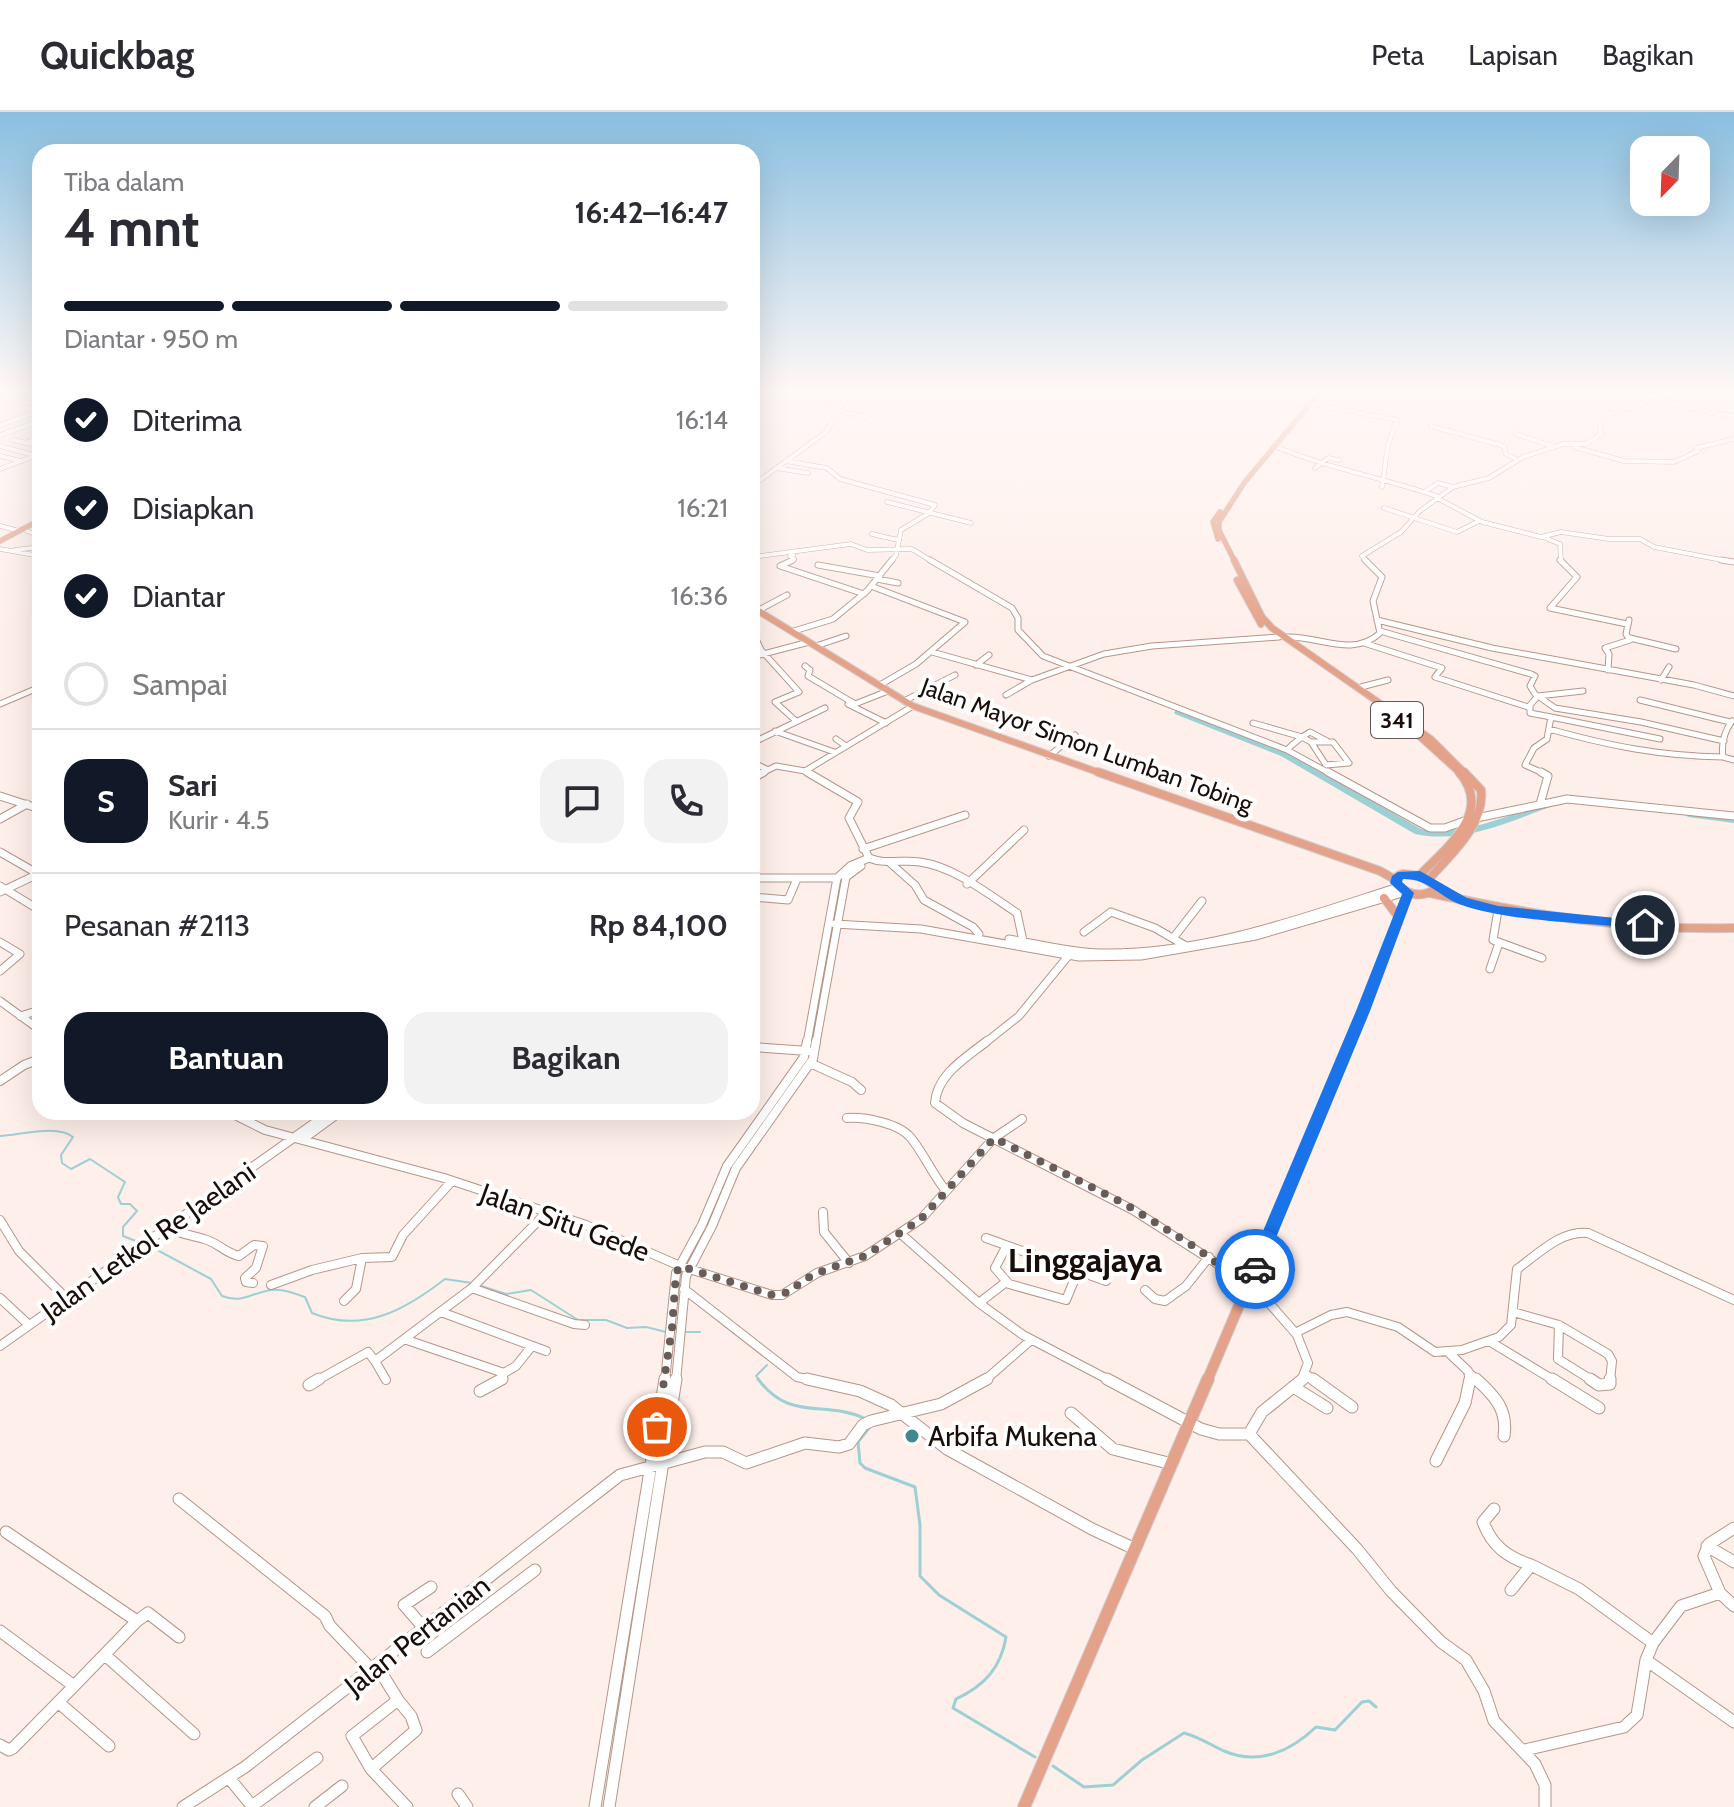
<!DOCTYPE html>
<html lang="id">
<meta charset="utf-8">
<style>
:root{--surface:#fff;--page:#f2f2f3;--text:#2b2b33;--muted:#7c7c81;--line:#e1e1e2;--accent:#111827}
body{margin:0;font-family:Cabin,sans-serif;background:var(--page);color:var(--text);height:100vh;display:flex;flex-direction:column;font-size:30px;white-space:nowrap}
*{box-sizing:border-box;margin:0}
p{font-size:26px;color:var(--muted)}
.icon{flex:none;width:44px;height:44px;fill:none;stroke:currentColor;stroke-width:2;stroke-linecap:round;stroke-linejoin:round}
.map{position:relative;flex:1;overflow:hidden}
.panel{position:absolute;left:32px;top:32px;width:728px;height:976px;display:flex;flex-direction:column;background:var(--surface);border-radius:24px;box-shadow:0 8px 32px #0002}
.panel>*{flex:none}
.needle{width:52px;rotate:203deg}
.tools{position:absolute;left:1630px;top:24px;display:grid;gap:16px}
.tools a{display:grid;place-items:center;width:80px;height:80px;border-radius:16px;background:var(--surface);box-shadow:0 8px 32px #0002;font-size:40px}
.pin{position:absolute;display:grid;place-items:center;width:68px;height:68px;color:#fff;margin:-34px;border:4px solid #fff;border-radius:50%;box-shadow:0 2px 8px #0007}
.courier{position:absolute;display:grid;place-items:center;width:80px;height:80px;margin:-40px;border:6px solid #1a73e8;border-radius:50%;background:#fff;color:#222;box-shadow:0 2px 10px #0007}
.summary em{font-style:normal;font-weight:700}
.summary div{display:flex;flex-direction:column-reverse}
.summary{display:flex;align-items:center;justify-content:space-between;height:136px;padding:0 32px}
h1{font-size:52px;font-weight:700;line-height:60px}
.bar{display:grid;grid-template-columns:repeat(4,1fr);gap:12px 8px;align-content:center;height:96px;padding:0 32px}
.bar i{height:10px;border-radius:6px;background:var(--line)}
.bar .selected{background:var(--accent)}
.bar p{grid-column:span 4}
.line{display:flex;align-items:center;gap:20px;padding:0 32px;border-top:2px solid var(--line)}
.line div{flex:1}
.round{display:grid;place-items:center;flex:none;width:84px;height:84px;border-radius:24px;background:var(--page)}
ol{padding:0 32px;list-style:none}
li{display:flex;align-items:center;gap:24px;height:88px}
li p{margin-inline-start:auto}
li .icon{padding:8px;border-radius:50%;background:var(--accent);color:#fff;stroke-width:4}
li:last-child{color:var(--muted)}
li i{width:44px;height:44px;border:4px solid var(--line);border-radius:50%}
.button{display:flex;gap:16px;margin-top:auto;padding:16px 32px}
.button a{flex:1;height:92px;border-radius:24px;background:var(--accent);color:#fff;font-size:32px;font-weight:700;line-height:92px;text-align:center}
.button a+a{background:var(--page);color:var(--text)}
header{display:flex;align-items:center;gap:48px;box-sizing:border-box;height:112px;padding:0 40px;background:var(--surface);border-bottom:2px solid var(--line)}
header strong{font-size:38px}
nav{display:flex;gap:44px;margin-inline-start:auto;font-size:28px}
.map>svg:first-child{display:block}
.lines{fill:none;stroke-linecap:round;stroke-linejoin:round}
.stream-far1{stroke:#9dd0d4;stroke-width:2}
.stream{stroke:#9dd0d4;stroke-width:3}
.river{fill:#9dd0d4;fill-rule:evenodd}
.minor-far4-casing{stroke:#b79589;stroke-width:5}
.minor-far3-casing{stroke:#b79589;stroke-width:7}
.minor-far2-casing{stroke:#b79589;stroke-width:9}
.minor-far1-casing{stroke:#b79589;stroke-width:10}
.minor-casing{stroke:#b79589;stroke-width:13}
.major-far4-casing{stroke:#d1cfce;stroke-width:6}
.major-far3-casing{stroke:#d1cfce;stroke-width:8}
.major-far2-casing{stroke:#d1cfce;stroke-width:10}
.major-far1-casing{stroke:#d1cfce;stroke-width:12}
.major-casing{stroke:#d1cfce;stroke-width:14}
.minor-far4{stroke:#fff;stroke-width:4}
.minor-far3{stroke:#fff;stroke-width:5}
.minor-far2{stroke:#fff;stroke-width:7}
.minor-far1{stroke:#fff;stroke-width:8}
.minor{stroke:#fff;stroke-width:11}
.major-far4{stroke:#e5a28a;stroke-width:5}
.major-far3{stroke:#e5a28a;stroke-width:6}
.major-far2{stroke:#e5a28a;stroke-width:8}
.major-far1{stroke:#e5a28a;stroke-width:10}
.major{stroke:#e5a28a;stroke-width:12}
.route{fill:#1a73e8}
.done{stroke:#695c58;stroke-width:8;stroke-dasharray:0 14.4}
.poi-dot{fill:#40888e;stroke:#fff;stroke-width:3}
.labels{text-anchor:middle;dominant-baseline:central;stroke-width:8;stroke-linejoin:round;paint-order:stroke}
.shield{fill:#fff;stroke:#5e5653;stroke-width:2}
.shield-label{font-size:22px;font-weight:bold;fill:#190d09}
.street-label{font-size:24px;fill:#190d09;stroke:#fff}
.near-street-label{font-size:28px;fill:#190d09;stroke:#fff}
.near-poi-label{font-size:28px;fill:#190d09;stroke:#fff;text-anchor:start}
.near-quarter-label{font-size:34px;font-weight:bold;fill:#190d09;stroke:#fff}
</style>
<header>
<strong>Quickbag</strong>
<nav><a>Peta</a><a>Lapisan</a><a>Bagikan</a></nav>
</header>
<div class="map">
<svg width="1734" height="1695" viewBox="0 0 1734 1695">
<rect width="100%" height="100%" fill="#feefea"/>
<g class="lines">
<path class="stream-far1" d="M0,1024c20,-1 58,-12 73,1l-12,18 1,8 9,6 19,-10 35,23 -7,15 3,7h9l7,7 -14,16v9l18,7
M148,1133l63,34 11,17c19,7 26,-1 44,-5 13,-4 27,2 39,6l7,16c51,21 93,-3 133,-34l27,4
M478,1173l28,9 25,-4 47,30h28l21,8 19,-1 20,5
M685,1220h15
M760,1269l-4,-5 11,-11"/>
<path class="stream" d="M758,1267c33,44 66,20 108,40
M869,1316l-11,14 2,21 5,5 50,19 5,38v51l19,19 67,42c-5,31 -22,49 -50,62l-3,9 82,49
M1053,1654l31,21 29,-2 29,-25 42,-27c15,4 27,12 40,18 35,15 67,0 92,-24l19,3 27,-28 7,-1 7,6"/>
<path class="river" d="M1178,597l109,43 134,77c43,7 83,-12 123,-26l3,-1 5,3 -2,2c-44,16 -88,37 -135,27l-134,-78 -106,-42 -1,-2z
M1691,700l43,5v6l-46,-6 -2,-2 2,-2z"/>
<g class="minor-far4-casing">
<path id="minor-far4" d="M785,280l55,15
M1260,280l43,11
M1295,280l13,6
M1637,280l67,20 30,4
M971,284l37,-1 2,4 -7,3
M0,285l40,8
M1308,291l89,17 -9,25 -6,42
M1050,294l40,-14
M838,299l28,6
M0,313l40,-14
M1431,314l73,20 2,8 12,6
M1516,322l36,12
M0,323l40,-14
M13,328l27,6
M27,330l13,-5
M0,334l37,10
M1274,334c53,22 110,32 165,51
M1574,335l50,14 50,1 24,-11 -2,-3 38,-9
M0,344l21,5
M786,349l41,7 13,11 95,26 -6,8 -28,17 -5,25 -5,7
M776,356l32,5
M1315,356l13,-10 11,2
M0,357l40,-15
M752,374l74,-54 15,-26 13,-14
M1426,379l12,-8 15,4
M1437,386l45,24 59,15 20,-5 48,7h31l14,8 78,15
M887,390l84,21
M1384,396l73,24 22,-11
M0,414l19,5
M27,419l13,5
M872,422l26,6
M1543,425l17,7 1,18
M0,437l40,7
M15,438l25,-3
M752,445l99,-13 16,6 45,-1 21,13
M789,450l5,-3 -4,-3 3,-1
M1367,450l-5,-6 39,-24 19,-21 33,-24 36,-9 34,-21 40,-13h23l15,-10 -1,-11 11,-10 29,-8 11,-9 55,-2 28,6"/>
</g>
<g class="minor-far3-casing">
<path id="minor-far3" d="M793,448l-13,6 84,28
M930,448l82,48 6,10v12l25,26 244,94
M1560,448l17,17 -27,31 77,16
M1721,448l13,2
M818,453l62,11
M877,467l21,4
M871,474l94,36 -49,42 -36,21
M759,498l28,-15
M1377,508l115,28 202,37 40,11
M752,518l9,20 38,42 -24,10 21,19
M794,519l39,-12 34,-28 25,-31
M1380,519l151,43 4,2 -5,10 5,8 20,14 86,14 83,19
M1287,525c32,-1 66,21 93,-4l-7,-32 9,-24 -17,-17
M1630,526l46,11
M1364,531l78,25 -7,9 93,30
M816,534l30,-10
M932,540l100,28 72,-26 48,-8 127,-9
M752,545l57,-15
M976,553l13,-10
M805,554l5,4 -2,6 47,28 33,-13
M1608,558l1,-16 -4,-6 25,-8 -4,-6 3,-14
M1661,568l8,-13
M1361,575l27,-7
M1006,583l24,-14
M1640,588l90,22
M904,589l51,-26
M0,592l40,-17
M848,592l38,19
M1551,605l-21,-4v-8l8,-9 45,-5
M1732,609c-8,11 -11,23 -9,36l11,3
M1253,611l49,14 -10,8
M1549,617c61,17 111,27 174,28
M775,619l59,21
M1302,625l9,5
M1302,625l8,-5 17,9
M836,627l10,7
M1311,630h22l16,21 -23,2z
M752,631l73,-35
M1292,633l-5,5 44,24
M1049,644l26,-21
M752,650l14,7
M760,662l16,-8 29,5
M811,662l-6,-3 108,-65
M1545,662l-20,-9 9,-17 13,-9 4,-22 109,22"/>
</g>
<g class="minor-far2-casing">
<path id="minor-far2" d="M807,660l51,30 -9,16 20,40c17,7 34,1 51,4 35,5 68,32 97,51l6,28
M1328,660l102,56h15l22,-8 100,-21 167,17
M752,667l12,-7
M0,684l40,13
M1540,692l8,-28 -7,-4
M0,707l27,-15
M863,737l102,-34
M0,740l40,23
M889,750l26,23 9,15 49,27 6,7
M752,766h85
M967,772l57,-54
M0,774l36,22
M0,780l38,-18
M752,785l36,3 9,-21
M1498,798l-5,30 49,18
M835,812l86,5 158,28 62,-1 115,-20 150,-44
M1084,820l27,-20 44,16 31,18
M1174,825l28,-36
M1009,827c30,5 60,13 91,14 103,2 202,-35 298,-66
M0,830l20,12 -20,17
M1490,857l9,-26
M0,889l40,29
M20,904l20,-6
M807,931l30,-165 13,-12 19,-8
M816,931l30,-166 15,-11
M985,931l34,-27 50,-61"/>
</g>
<g class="minor-far1-casing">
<path id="minor-far1" d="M987,929c-21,17 -50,33 -52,62l28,20 170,87 97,62 40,32 27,31 11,28 -7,18
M752,935l56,4
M810,951l42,19 9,8
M0,969l24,-16 16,-6
M229,1000l36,18 179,48 142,47 94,41 92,29h10l35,-22 48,-17 56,-37 73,-81 28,-19
M847,1006c18,-1 52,5 64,20 13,16 22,37 35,53
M303,1027l37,-27
M823,1100l1,20 25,31
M0,1108l19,31 48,48
M167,1115c13,7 23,8 37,12 13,3 21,14 35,17l15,-11 9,1 -7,22 -11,10 1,4 7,1
M901,1122l78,69 44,32 88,46
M986,1126l120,43
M1006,1135l-11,21 14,16 57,16 17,-41
M271,1173l41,-15 50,-12
M472,1176l102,36 11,1
M684,1177l113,88 19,4
M1145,1178l10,9 10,2 21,-15 23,-29
M0,1186l29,27
M344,1189l12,-12 6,-31 30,-1 11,-22 49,-54
M979,1191l27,-21
M441,1200l105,39
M1513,1200l46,13
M1559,1213l49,29 4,7 -2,20
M1559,1213l-1,34 35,22
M1297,1220l34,-17 16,-3 51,15 37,25 27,-2 37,-13 12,-12 6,-56c21,-15 44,-39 71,-36l146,67
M404,1227l100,34 -5,8
M1489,1229l66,40
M0,1234l330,-234
M1449,1241l19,18 2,10
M375,1249l11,19
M504,1261l12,-7 16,-20
M1469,1261l9,8
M1307,1263l9,6
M316,1269l52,-29 7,9 97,-73 75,-76
M665,1269l11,-108 26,-48 25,-59 77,-109 3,-16
M676,1269l10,-105 26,-50 24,-58 77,-109 3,-18
M984,1269l47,-41"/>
</g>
<g class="minor-casing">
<path id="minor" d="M807,1267l53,12 31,14 56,44 145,80 43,20
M1107,1267l94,50 18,5h30
M1303,1267l-41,33 -13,22 108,115 34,42 50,51 25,18 18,31 10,30 41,43 10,21v22
M1313,1267l39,28
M1476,1267c19,17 32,31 28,57
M1552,1267l47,29
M1590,1267l9,6 11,-1v-5
M309,1273l10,-6
M1295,1276l32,20
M480,1279l22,-12
M1071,1301l42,36 59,15
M1436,1349l29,-58 5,-24
M179,1387l146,117 5,10 42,44
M1494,1397l-11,13c9,24 24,35 48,43
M1734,1416l-25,16 -5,12 16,37 14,13
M6,1420l131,89 -63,65
M1707,1434l27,16
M1511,1478l20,-25 48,24 74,54
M137,1509l11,-8 31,24
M424,1516l-20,-23 27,-18
M0,1519l74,55 -61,62 -4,2 -9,-5
M427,1540l108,-82
M105,1543l89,79
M1646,1548l88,62
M398,1588l13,16 5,14 -45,39 36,38
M58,1590l51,44
M1525,1638l99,-23 13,-12 9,-55 7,-17 28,-37 39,-13
M371,1657l-19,-33 46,-36 -21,-34
M229,1666l24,29
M458,1682l9,13
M252,1694l65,-48
M183,1695l62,-40 375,-292 85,-23h18l23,11 59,-20 34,4 10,-3 14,-19 8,-4 70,-17 46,-25
M315,1695l27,-21
M595,1695l70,-428
M609,1695l67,-428"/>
</g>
<g class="major-far4-casing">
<path id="major-far4" d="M1218,427l-5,-17 7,-10
M0,429l40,-21
M1235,450l-16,-32v-8l25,-39 76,-91"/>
</g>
<g class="major-far3-casing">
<path id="major-far3" d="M1234,448l28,57 10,11 159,111 35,35
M1237,468l24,44
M752,495l161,99 190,68
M1419,624l42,38"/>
</g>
<g class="major-far2-casing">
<path id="major-far2" d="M1098,660l282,99 16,9
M1403,762l18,2 14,10 -1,4c-14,8 -27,5 -38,-7l2,-7z
M1420,763c27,-28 74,-63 39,-103
M1429,767c21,-24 56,-54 52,-89l-17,-18
M1430,781c101,22 201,38 304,35
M1384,786l13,17
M1350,931l58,-150"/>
</g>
<g class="major-far1-casing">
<path id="major-far1" d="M1207,1269l144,-340"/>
</g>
<g class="major-casing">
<path id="major" d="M1024,1695l184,-428"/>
</g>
<use href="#minor-far4" class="minor-far4"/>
<use href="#minor-far3" class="minor-far3"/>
<use href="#minor-far2" class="minor-far2"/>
<use href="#minor-far1" class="minor-far1"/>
<use href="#minor" class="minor"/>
<use href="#major-far4" class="major-far4"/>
<use href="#major-far3" class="major-far3"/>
<use href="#major-far2" class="major-far2"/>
<use href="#major-far1" class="major-far1"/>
<use href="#major" class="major"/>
</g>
<linearGradient id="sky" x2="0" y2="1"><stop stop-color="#8abfe0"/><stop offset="0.54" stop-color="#fff8f6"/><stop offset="1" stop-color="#fff8f6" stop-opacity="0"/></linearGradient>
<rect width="1734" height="517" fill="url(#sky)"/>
<path class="route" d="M1420,759l47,27 31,8 147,15 7,4 -7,4c-53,-6 -138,-7 -186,-25 -21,-9 -33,-26 -56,-25l-1,3 12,11 -44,118 -107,258 -2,5h-12l-2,-5 109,-258 46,-117 -12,-11 2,-7 6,-4z"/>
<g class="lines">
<path class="done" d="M657,1315l15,-99 4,-55 4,-7 92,29 18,-3 12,-11 15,-8 48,-17 56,-37 73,-81 131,66 70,43 53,39 7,-17"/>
</g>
<circle class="poi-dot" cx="912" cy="1324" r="8"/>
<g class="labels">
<rect class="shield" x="1371" y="590" width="52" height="36" rx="6"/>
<g class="shield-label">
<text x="1397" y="608">341</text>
</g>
<g class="street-label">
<text transform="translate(1087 633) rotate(20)">Jalan Mayor Simon Lumban Tobing</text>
</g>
<g class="near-street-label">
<text transform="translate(565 1110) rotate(20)">Jalan Situ Gede</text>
<text transform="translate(148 1129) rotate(-35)">Jalan Letkol Re Jaelani</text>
<text transform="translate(417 1523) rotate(-38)">Jalan Pertanian</text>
</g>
<g class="near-poi-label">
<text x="928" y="1324">Arbifa Mukena</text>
</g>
<g class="near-quarter-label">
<text x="1085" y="1148">Linggajaya</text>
</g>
</g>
</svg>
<div class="tools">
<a><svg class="needle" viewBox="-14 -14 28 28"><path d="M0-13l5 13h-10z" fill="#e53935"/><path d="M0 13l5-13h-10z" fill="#7c7c81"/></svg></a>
</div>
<div class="pin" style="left:657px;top:1315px;background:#ea580c"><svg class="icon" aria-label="bag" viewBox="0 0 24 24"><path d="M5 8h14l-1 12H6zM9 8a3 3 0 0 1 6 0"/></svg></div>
<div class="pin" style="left:1645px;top:813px;background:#1f2937"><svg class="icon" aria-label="home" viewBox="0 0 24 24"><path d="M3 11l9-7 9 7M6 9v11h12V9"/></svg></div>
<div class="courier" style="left:1255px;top:1157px"><svg class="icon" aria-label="car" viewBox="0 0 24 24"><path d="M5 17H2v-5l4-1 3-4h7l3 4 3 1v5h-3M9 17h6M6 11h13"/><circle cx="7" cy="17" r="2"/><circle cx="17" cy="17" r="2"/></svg></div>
<section class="panel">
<div class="summary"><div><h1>4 mnt</h1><p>Tiba dalam</p></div><em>16:42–16:47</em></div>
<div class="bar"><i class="selected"></i><i class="selected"></i><i class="selected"></i><i></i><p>Diantar · 950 m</p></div>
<ol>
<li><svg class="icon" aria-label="check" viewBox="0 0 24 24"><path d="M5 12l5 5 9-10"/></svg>Diterima<p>16:14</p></li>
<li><svg class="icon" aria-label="check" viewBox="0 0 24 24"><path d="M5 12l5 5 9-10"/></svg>Disiapkan<p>16:21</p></li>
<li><svg class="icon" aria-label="check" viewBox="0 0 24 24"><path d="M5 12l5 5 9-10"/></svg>Diantar<p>16:36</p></li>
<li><i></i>Sampai</li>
</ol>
<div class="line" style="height:144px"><b class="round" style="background:var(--accent);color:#fff">S</b><div><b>Sari</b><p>Kurir · 4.5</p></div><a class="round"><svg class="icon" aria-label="chat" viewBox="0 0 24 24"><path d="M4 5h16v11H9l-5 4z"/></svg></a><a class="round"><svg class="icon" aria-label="phone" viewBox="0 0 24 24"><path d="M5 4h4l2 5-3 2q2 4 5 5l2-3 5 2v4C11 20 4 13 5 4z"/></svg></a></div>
<div class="line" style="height:104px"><div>Pesanan #2113</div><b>Rp 84,100</b></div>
<div class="button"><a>Bantuan</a><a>Bagikan</a></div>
</section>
</div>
